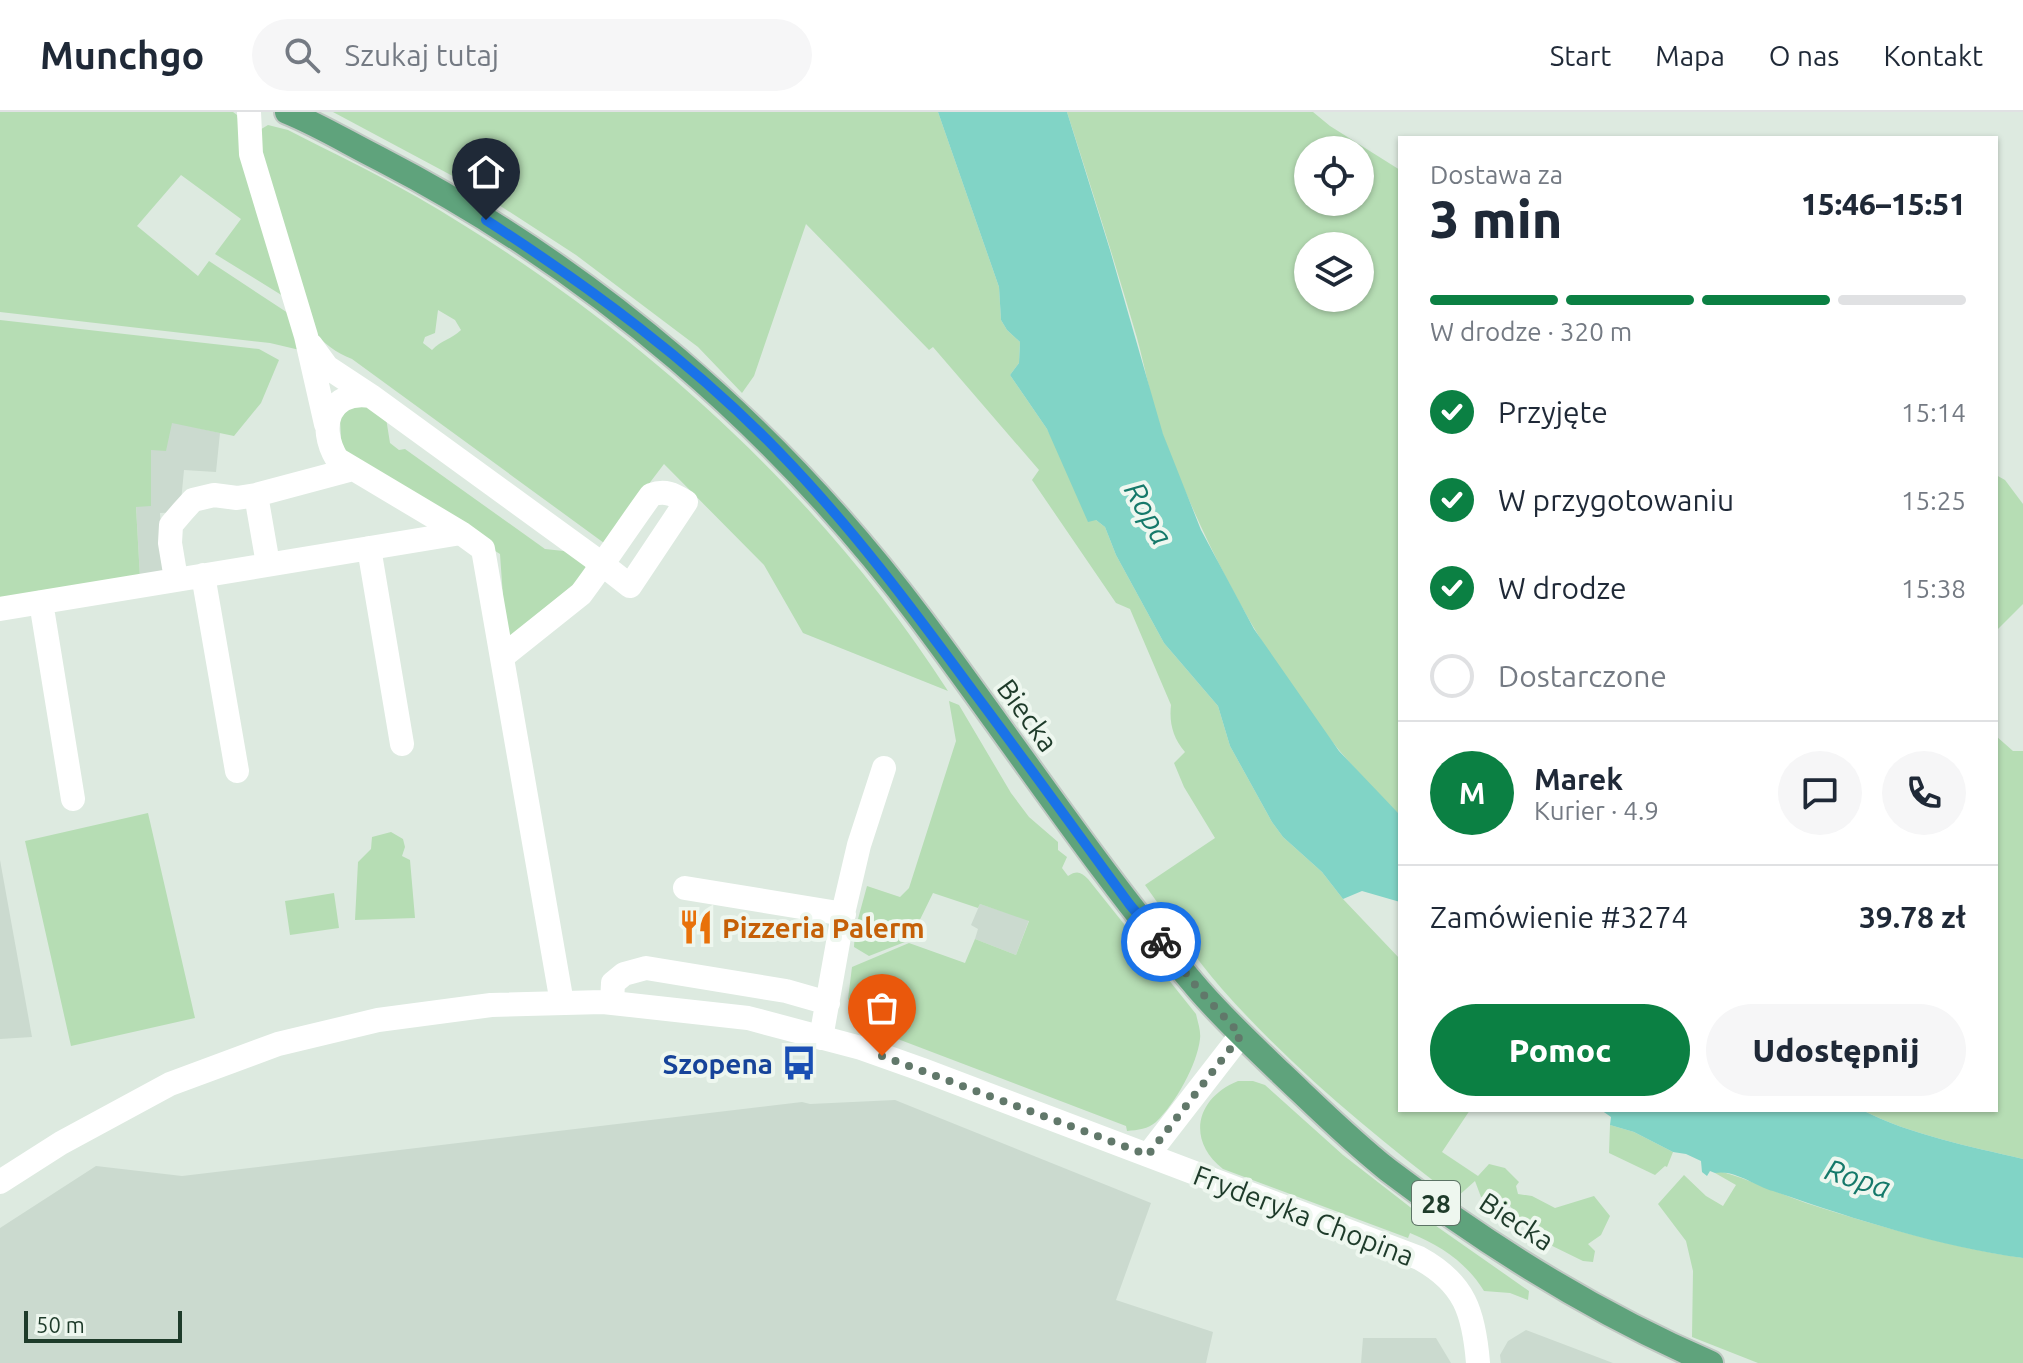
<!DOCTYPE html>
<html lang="pl">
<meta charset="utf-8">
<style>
:root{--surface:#fff;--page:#f6f6f7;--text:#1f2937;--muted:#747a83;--line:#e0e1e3;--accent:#0b8043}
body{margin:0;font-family:Ubuntu,sans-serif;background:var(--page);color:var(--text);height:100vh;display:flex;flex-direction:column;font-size:30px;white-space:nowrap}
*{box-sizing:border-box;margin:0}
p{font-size:26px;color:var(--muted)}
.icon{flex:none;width:44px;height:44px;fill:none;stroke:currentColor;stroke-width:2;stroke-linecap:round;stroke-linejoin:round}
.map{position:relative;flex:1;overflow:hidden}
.sheet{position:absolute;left:1398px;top:24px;width:600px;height:976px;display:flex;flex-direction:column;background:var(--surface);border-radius:0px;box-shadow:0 2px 6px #0004}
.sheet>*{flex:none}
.tools{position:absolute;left:1294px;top:24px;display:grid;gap:16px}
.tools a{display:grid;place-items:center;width:80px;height:80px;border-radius:50%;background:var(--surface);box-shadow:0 2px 6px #0004;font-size:40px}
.scale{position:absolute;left:24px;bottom:20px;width:158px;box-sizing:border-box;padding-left:8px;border:4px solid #1e3b2a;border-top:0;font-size:22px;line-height:28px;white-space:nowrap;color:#1e3b2a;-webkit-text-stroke:6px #eef7ef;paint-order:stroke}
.pin{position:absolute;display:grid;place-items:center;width:68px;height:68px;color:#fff;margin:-82px -34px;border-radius:50% 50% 50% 0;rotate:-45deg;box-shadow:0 0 8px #0007}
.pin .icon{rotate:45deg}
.courier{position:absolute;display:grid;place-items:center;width:80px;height:80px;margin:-40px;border:6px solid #1a73e8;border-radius:50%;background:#fff;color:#222;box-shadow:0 2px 10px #0007}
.headline em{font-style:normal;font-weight:800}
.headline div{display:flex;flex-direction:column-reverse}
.headline{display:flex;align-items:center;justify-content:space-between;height:136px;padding:0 32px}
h1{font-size:52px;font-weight:800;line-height:60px}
.bar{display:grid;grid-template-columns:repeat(4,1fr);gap:12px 8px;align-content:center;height:96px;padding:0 32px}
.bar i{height:10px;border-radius:6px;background:var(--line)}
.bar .current{background:var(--accent)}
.bar p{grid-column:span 4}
.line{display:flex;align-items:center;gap:20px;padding:0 32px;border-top:2px solid var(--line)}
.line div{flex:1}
.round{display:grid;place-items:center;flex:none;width:84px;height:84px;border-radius:42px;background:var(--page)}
ol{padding:0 32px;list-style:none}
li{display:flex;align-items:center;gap:24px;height:88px}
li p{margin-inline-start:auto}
li .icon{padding:8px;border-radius:50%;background:var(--accent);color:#fff;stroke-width:4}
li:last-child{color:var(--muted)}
li i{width:44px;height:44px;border:4px solid var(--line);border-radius:50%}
.action{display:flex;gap:16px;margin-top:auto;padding:16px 32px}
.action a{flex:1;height:92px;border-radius:48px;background:var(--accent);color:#fff;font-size:32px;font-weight:800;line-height:92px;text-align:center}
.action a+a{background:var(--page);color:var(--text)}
header{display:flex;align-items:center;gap:48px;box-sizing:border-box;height:112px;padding:0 40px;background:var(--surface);border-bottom:2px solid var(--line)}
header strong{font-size:38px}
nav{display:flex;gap:44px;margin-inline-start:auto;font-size:28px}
.search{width:560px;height:72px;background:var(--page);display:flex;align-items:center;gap:20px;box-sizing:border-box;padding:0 28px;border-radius:44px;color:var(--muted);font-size:30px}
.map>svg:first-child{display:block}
.built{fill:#cbdacf}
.green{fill:#b6ddb4;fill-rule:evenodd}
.water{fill:#81d4c6}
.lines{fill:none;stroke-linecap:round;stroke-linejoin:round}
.major-casing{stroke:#c0c8c3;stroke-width:28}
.minor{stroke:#fff;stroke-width:24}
.major{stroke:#5fa37c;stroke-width:24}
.done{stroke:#61786a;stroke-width:8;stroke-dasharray:0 14.4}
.route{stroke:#1a73e8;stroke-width:10}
.labels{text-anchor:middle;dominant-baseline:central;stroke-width:8;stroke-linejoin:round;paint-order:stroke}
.shield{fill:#eef7ef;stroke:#5c7365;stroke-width:2}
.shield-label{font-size:26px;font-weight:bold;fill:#1e3b2a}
.street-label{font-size:28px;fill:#1e3b2a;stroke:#eef7ef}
.food-label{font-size:28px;font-weight:bold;fill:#c56008;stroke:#eef7ef;text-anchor:start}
.transit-label{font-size:28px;font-weight:bold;fill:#164399;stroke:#eef7ef;text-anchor:end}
.water-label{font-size:30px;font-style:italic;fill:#15796a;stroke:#eef7ef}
</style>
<header>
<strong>Munchgo</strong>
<div class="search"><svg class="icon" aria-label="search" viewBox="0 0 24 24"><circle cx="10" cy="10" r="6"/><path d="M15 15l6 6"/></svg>Szukaj tutaj</div>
<nav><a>Start</a><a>Mapa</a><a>O nas</a><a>Kontakt</a></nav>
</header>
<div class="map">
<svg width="2023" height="1251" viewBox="0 0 2023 1251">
<rect width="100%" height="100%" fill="#ddeae0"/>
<path class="built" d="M172,310l48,11 -4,39 -32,-2 -4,42 -20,1 4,62 -24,3 -4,-72 15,-1v-55z
M0,748l32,177 -32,2z
M980,792l49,16 -13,35 -41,-16 3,-10 -7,-4z
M895,988l256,103 -35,97 97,32 -7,31h-1206v-135l96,-62 86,10 620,-74 8,2z
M1526,1218l87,33h-112l-1,-8 8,-14z
M1363,1226h73l15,25h-90z"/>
<path class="green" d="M0,0h233l4,3 54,186 -76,-47 26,-35 -60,-44 -44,51 61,50 11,-15 85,56 10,34 -34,-8 -270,-31z
M333,0h605l61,175 2,33 6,10 13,12 -1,21 -9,12 37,54 49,91 9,7 11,28 48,88 54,63 12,40 42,76 11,15 39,35 21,27 57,60v151h70l-28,42 36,24 11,-12 16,4 14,14 -3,4 2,8 14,2 23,12 39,-12 16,20 -9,19 -13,9 7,7 -2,11 -10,-1 -45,-22 -28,-33 -29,-9 -6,-16 -19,17c-83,-63 -164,-130 -234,-209 -28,-32 -52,-69 -77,-104l70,-47 -31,-51 -10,-24 11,-11c-12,-14 -16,-29 -14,-47l-41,-96 -14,-6 -84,-123 7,-10 -106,-123 -4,3 -123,-126 -52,152 -12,17 -44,-46 -122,-92 -114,-74z
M1067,0h246l17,14 70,44v645c-106,-99 -186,-243 -236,-377 -12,-32 -18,-67 -27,-100 -22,-76 -46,-151 -70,-226zM1308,38h52v52h-52zM1308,134h52v52h-52z
M268,13l20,5c43,22 87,43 129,67 209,121 400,290 531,494l-145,-58 -39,-68 -100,-101 -60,79 -252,-184c-16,-6 -28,-16 -40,-28l-42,-128 -12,-72zM438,198l17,10 6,10c-9,9 -20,10 -29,20l-9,-7 2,-6 10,-4z
M0,208l259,29 20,11 -18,43 -27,33 -62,-13 -6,28 -15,-1v56l-15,1 4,71 -140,23z
M358,289l28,17 4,25 9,7 6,-1 140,100 28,3 12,9 1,13 -80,66 -6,-86 -158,-98 -2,-38z
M1996,363l9,5 18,24v100l-27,27z
M949,589l10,4 52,88 18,24 29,25v8l9,7 -5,11 6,8c9,-6 13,-4 20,3l108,135c2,9 5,17 4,25 -3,26 -25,65 -44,83 -8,7 -18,8 -29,9l-1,-5 -265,-101 -13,-26 4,-32 57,-24 56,20 10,-24 41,16 13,-34 -49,-17 -2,4 -45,-15 -23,47 -41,16 -15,-9 1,-17 12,-44 33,11 9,-9 47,-147z
M1996,624l17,15h10v408c-54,-13 -112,-24 -161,-49h134z
M148,701l47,205 -124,28 -46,-205z
M391,720l12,7 2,8 -3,9 8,4 5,58 -60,2 3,-58 13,-13 1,-12z
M334,781l5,35 -49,7 -5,-34z
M1238,969h15l12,4 78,70 76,59 110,77 -1,9 -18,-7 -26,-2c-18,-29 -43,-45 -74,-58l-2,5 -185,-69c-37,-29 -27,-71 15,-88z
M1610,1013l24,7 39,20 -6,15 -2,-1 -10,9 -46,-22z
M1719,1059c30,8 58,22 87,32 71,23 143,44 217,55v105h-265l-66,-26 1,-66 -7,-30 -28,-37 26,-29 22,21 17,10 13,-21 -21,-12z"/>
<path class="water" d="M938,0h129l43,138 53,184 38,96 53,99 85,122 61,64v87l-38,-11 -19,8 -21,-27 -39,-35 -11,-15 -42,-76 -12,-40 -54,-63 -48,-88 -11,-28 -9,-7 -8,2 -41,-93 -37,-54 9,-12 1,-21 -13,-12 -6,-10 -2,-33z
M1601,998h261c49,25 107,36 161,49v99c-86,-12 -169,-39 -250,-67 -18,-5 -39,-22 -58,-18l-5,-2 -3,5 -5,-4 -1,-11 -15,-7 -13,-2 -39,-20 -24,-7 1,-8z"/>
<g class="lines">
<g class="major-casing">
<path id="major" d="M287,0c32,13 63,32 95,48 212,110 396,268 539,459 93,124 178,254 278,371 26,30 54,56 82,83 35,33 69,67 107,97 99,75 209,144 323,193"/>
</g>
<path class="minor" d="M249,0l2,42 55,182 20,88
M311,233l16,22 44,29
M461,421l-124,-74c-20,-33 -8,-69 34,-63l231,168 28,22 56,-84c-13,-8 -21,-12 -35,-7 -24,33 -46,67 -70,99l-79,63
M369,436l33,196
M268,452l-12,-69 97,-26
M203,463l34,196
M176,467l-6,-36 1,-18 12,-14 10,-11 21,-5 23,3 19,-3
M41,490l32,197
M0,497l461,-76 22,16 79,454
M685,776l159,26
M612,891l1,-20 11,-9 22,-6 140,23 42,12
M821,926l23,-129 15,-64 25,-77
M1148,1043l93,-120
M0,1070l61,-39 109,-59 108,-40 100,-24 113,-15 112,-3 145,16 113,30 62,22 496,188c46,25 55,55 59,105"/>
<use href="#major" class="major"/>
</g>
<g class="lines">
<path class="done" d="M882,944l266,99 93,-120 -41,-44 -39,-49"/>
<path class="route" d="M486,108c104,67 206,142 293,232 72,74 133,156 194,239 53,71 105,143 157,214l31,37"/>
</g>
<defs>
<g id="restaurant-bare" transform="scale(2.76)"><path d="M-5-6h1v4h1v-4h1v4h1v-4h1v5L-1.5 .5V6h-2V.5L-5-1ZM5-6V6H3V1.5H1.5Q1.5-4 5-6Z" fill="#e8710a" stroke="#eef7ef" stroke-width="2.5" paint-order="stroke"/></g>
<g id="bus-bare" transform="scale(2.76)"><path d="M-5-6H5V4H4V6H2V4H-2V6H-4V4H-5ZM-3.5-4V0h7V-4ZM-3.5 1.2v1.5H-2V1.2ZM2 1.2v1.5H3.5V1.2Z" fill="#1a4fb4" stroke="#eef7ef" stroke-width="2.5" paint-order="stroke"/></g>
</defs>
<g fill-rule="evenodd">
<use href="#restaurant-bare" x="696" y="815"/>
<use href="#bus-bare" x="799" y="951"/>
</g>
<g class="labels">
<rect class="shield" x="1412" y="1069" width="48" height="44" rx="6"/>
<g class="shield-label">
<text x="1436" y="1091">28</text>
</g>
<g class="street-label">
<text transform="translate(1028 603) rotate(54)">Biecka</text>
<text transform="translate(1304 1103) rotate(21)">Fryderyka Chopina</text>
<text transform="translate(1517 1109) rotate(33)">Biecka</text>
</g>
<g class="food-label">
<text x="722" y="815">Pizzeria Palerm</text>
</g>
<g class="transit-label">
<text x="773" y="951">Szopena</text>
</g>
<g class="water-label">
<text transform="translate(1149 401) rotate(61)">Ropa</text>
<text transform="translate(1858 1066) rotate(18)">Ropa</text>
</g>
</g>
</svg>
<div class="tools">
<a><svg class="icon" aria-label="locate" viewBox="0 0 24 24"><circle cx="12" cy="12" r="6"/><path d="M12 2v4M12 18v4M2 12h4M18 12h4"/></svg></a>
<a><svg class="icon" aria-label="layers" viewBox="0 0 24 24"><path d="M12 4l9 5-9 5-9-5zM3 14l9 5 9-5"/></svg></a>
</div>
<div class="scale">50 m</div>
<div class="pin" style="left:882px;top:944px;background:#ea580c"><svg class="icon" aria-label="bag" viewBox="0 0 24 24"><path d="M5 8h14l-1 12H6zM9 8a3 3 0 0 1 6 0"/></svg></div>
<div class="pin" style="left:486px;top:108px;background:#1f2937"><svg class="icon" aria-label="home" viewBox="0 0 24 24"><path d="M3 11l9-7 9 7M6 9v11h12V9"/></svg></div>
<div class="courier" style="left:1161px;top:830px"><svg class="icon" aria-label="bike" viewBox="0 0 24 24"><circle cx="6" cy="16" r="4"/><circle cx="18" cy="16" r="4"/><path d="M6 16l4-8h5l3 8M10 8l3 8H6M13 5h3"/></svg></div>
<section class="sheet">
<div class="headline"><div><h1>3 min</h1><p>Dostawa za</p></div><em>15:46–15:51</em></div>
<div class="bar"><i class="current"></i><i class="current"></i><i class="current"></i><i></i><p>W drodze · 320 m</p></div>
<ol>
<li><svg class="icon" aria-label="check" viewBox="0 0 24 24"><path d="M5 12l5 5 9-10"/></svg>Przyjęte<p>15:14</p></li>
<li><svg class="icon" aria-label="check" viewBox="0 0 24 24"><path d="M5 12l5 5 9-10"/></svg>W przygotowaniu<p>15:25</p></li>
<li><svg class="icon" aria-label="check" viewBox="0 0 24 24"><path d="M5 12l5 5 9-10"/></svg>W drodze<p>15:38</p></li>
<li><i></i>Dostarczone</li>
</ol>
<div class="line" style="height:144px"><b class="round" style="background:var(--accent);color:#fff">M</b><div><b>Marek</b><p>Kurier · 4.9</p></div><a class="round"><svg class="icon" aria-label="chat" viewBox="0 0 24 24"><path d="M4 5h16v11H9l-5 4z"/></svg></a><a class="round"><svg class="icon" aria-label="phone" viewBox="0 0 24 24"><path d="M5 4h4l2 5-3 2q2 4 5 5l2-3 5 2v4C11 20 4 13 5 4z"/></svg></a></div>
<div class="line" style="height:104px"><div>Zamówienie #3274</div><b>39.78 zł</b></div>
<div class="action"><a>Pomoc</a><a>Udostępnij</a></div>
</section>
</div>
